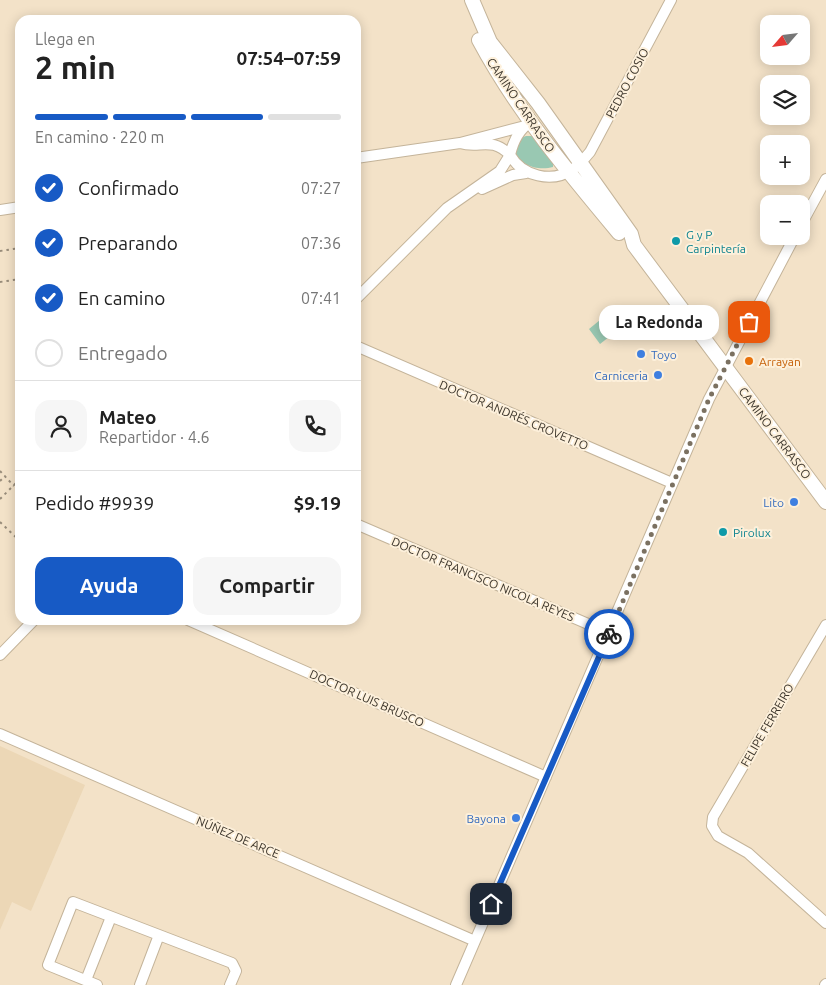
<!DOCTYPE html>
<html lang="es">
<meta charset="utf-8">
<style>
:root{--surface:#fff;--page:#f6f6f6;--text:#222;--muted:#767676;--line:#e0e0e0;--accent:#175ac5}
body{margin:0;font-family:Ubuntu,sans-serif;background:var(--page);color:var(--text);height:100vh;display:flex;flex-direction:column;font-size:19px;white-space:nowrap}
*{box-sizing:border-box;margin:0}
p{font-size:16px;color:var(--muted)}
.icon{flex:none;width:28px;height:28px;fill:none;stroke:currentColor;stroke-width:2;stroke-linecap:round;stroke-linejoin:round}
.map{position:relative;flex:1;overflow:hidden}
.sheet{position:absolute;left:15px;top:15px;width:346px;height:610px;display:flex;flex-direction:column;background:var(--surface);border-radius:15px;box-shadow:0 2px 12px #0003}
.sheet>*{flex:none}
.needle{width:32px;rotate:242deg}
.buttons{position:absolute;left:760px;top:15px;display:grid;gap:10px}
.buttons a{display:grid;place-items:center;width:50px;height:50px;border-radius:10px;background:var(--surface);box-shadow:0 2px 12px #0003;font-size:25px}
.pin{position:absolute;display:grid;place-items:center;width:42px;height:42px;color:#fff;margin:-21px;border-radius:10px;box-shadow:0 2px 8px #0006}
.courier{position:absolute;display:grid;place-items:center;width:50px;height:50px;margin:-25px;border:4px solid #175ac5;border-radius:50%;background:#fff;color:#222;box-shadow:0 1px 6px #0007}
.bubble{position:absolute;height:35px;border-radius:15px;background:var(--surface);box-shadow:0 2px 12px #0003;font-size:16px;font-weight:600;line-height:35px;text-align:center}
.headline em{font-style:normal;font-weight:600}
.headline div{display:flex;flex-direction:column-reverse}
.headline{display:flex;align-items:center;justify-content:space-between;height:85px;padding:0 20px}
h1{font-size:32px;font-weight:600;line-height:38px}
.bar{display:grid;grid-template-columns:repeat(4,1fr);gap:8px 5px;align-content:center;height:60px;padding:0 20px}
.bar i{height:6px;border-radius:4px;background:var(--line)}
.bar .selected{background:var(--accent)}
.bar p{grid-column:span 4}
.line{display:flex;align-items:center;gap:12px;padding:0 20px;border-top:1px solid var(--line)}
.line div{flex:1}
.round{display:grid;place-items:center;flex:none;width:52px;height:52px;border-radius:15px;background:var(--page)}
ol{padding:0 20px;list-style:none}
li{display:flex;align-items:center;gap:15px;height:55px}
li p{margin-inline-start:auto}
li .icon{padding:5px;border-radius:50%;background:var(--accent);color:#fff;stroke-width:4}
li:last-child{color:var(--muted)}
li i{width:28px;height:28px;border:2px solid var(--line);border-radius:50%}
.primary-button{display:flex;gap:10px;margin-top:auto;padding:10px 20px}
.primary-button a{flex:1;height:58px;border-radius:15px;background:var(--accent);color:#fff;font-size:20px;font-weight:600;line-height:58px;text-align:center}
.primary-button a+a{background:var(--page);color:var(--text)}
.map>svg:first-child{display:block}
.built{fill:#ecd7b6}
.green{fill:#99c8b2}
.lines{fill:none;stroke-linecap:round;stroke-linejoin:round}
.street-casing{stroke:#c4b49a;stroke-width:12}
.secondary-casing{stroke:#c4b49a;stroke-width:16}
.path{stroke:#988c7a;stroke-width:2;stroke-dasharray:2.5 4;stroke-linecap:butt}
.street{stroke:#fff;stroke-width:10}
.secondary{stroke:#fff;stroke-width:14}
.done{stroke:#7b7161;stroke-width:5;stroke-dasharray:0 9}
.route{stroke:#175ac5;stroke-width:6}
.culture-dot{fill:#0f9aa8;stroke:#fdf0db;stroke-width:2}
.shop-dot{fill:#3f7fe0;stroke:#fdf0db;stroke-width:2}
.food-dot{fill:#e8710a;stroke:#fdf0db;stroke-width:2}
.labels{text-anchor:middle;dominant-baseline:central;stroke-width:4;stroke-linejoin:round;paint-order:stroke}
.street-label{font-size:12px;fill:#3b342a;stroke:#fdf0db}
.culture-label{font-size:12px;fill:#0d838f;stroke:#fdf0db;text-anchor:start}
.shop-label{font-size:12px;fill:#366cbe;stroke:#fdf0db;text-anchor:end}
.food-label{font-size:12px;fill:#c56008;stroke:#fdf0db;text-anchor:start}
</style>
<div class="map">
<svg width="826" height="985" viewBox="0 0 826 985">
<rect width="100%" height="100%" fill="#f3e2c8"/>
<path class="built" d="M0,746l85,39 -54,126 -19,-9 -12,28z"/>
<path class="green" d="M526,136h8l19,27v4c-14,4 -35,-1 -38,-17l6,-12z
M616,307l12,15 -28,22 -11,-15z"/>
<g class="lines">
<g class="street-casing">
<path id="street" d="M531,122c-12,7 -18,20 -21,33 12,21 42,29 63,14 6,-4 12,-11 17,-17l81,-152
M356,158l104,-15 65,-17
M482,189l31,-14 13,-2
M0,210l20,-3
M801,225l25,-46
M356,299l91,-91 53,-37 10,-16c-19,-19 -30,-6 -50,-12
M356,346l316,137
M356,524l253,109
M188,620l358,157
M826,625l-113,192 -1,9 6,10 30,17 78,70
M0,655l34,-35
M0,734l475,207
M86,980l25,-63
M97,985l-49,-20 25,-63 159,61 4,8 -6,14
M140,985l19,-50
M456,985l253,-586 86,-163
M825,985l1,-1"/>
</g>
<g class="secondary-casing">
<path id="secondary" d="M472,0l18,42 48,61 93,131 3,11 192,257
M479,40c38,71 89,132 140,193"/>
</g>
<path class="path" d="M0,251l20,-3
M0,282l20,-3
M0,471l14,15
M0,481l5,-5
M0,499l20,-20
M0,522l20,19"/>
<use href="#street" class="street"/>
<use href="#secondary" class="secondary"/>
</g>
<g class="lines">
<path class="done" d="M609,634l100,-235 40,-77"/>
<path class="route" d="M491,904l118,-270"/>
</g>
<g class="culture-dot">
<circle cx="676" cy="241" r="5"/>
<circle cx="723" cy="532" r="5"/>
</g>
<g class="shop-dot">
<circle cx="641" cy="354" r="5"/>
<circle cx="658" cy="375" r="5"/>
<circle cx="794" cy="502" r="5"/>
<circle cx="516" cy="818" r="5"/>
</g>
<circle class="food-dot" cx="749" cy="361" r="5"/>
<g class="labels">
<g class="street-label">
<text transform="translate(627 83) rotate(-62)">PEDRO COSIO</text>
<text transform="translate(521 105) rotate(56)">CAMINO CARRASCO</text>
<text transform="translate(514 415) rotate(23)">DOCTOR ANDRÉS CROVETTO</text>
<text transform="translate(775 433) rotate(53)">CAMINO CARRASCO</text>
<text transform="translate(483 579) rotate(23)">DOCTOR FRANCISCO NICOLA REYES</text>
<text transform="translate(367 698) rotate(24)">DOCTOR LUIS BRUSCO</text>
<text transform="translate(767 725) rotate(-60)">FELIPE FERREIRO</text>
<text transform="translate(238 837) rotate(23)">NÚÑEZ DE ARCE</text>
</g>
<g class="culture-label">
<text x="686" y="234">G y P<tspan x="686" dy="14">Carpintería</tspan></text>
<text x="733" y="532">Pirolux</text>
</g>
<g class="shop-label">
<text x="651" y="354" text-anchor="start">Toyo</text>
<text x="648" y="375">Carniceria</text>
<text x="784" y="502">Lito</text>
<text x="506" y="818">Bayona</text>
</g>
<g class="food-label">
<text x="759" y="361">Arrayan</text>
</g>
</g>
</svg>
<div class="buttons">
<a><svg class="needle" viewBox="-14 -14 28 28"><path d="M0-13l5 13h-10z" fill="#e53935"/><path d="M0 13l5-13h-10z" fill="#767676"/></svg></a>
<a><svg class="icon" aria-label="layers" viewBox="0 0 24 24"><path d="M12 4l9 5-9 5-9-5zM3 14l9 5 9-5"/></svg></a>
<a>+</a>
<a>−</a>
</div>
<div class="pin" style="left:749px;top:322px;background:#ea580c"><svg class="icon" aria-label="bag" viewBox="0 0 24 24"><path d="M5 8h14l-1 12H6zM9 8a3 3 0 0 1 6 0"/></svg></div>
<div class="pin" style="left:491px;top:904px;background:#1f2937"><svg class="icon" aria-label="home" viewBox="0 0 24 24"><path d="M3 11l9-7 9 7M6 9v11h12V9"/></svg></div>
<div class="courier" style="left:609px;top:634px"><svg class="icon" aria-label="bike" viewBox="0 0 24 24"><circle cx="6" cy="16" r="4"/><circle cx="18" cy="16" r="4"/><path d="M6 16l4-8h5l3 8M10 8l3 8H6M13 5h3"/></svg></div>
<div class="bubble" style="left:599px;top:305px;width:120px">La Redonda</div>
<section class="sheet">
<div class="headline"><div><h1>2 min</h1><p>Llega en</p></div><em>07:54–07:59</em></div>
<div class="bar"><i class="selected"></i><i class="selected"></i><i class="selected"></i><i></i><p>En camino · 220 m</p></div>
<ol>
<li><svg class="icon" aria-label="check" viewBox="0 0 24 24"><path d="M5 12l5 5 9-10"/></svg>Confirmado<p>07:27</p></li>
<li><svg class="icon" aria-label="check" viewBox="0 0 24 24"><path d="M5 12l5 5 9-10"/></svg>Preparando<p>07:36</p></li>
<li><svg class="icon" aria-label="check" viewBox="0 0 24 24"><path d="M5 12l5 5 9-10"/></svg>En camino<p>07:41</p></li>
<li><i></i>Entregado</li>
</ol>
<div class="line" style="height:90px"><a class="round"><svg class="icon" aria-label="person" viewBox="0 0 24 24"><circle cx="12" cy="8" r="4"/><path d="M4 21q1-7 8-7t8 7"/></svg></a><div><b>Mateo</b><p>Repartidor · 4.6</p></div><a class="round"><svg class="icon" aria-label="phone" viewBox="0 0 24 24"><path d="M5 4h4l2 5-3 2q2 4 5 5l2-3 5 2v4C11 20 4 13 5 4z"/></svg></a></div>
<div class="line" style="height:65px"><div>Pedido #9939</div><b>$9.19</b></div>
<div class="primary-button"><a>Ayuda</a><a>Compartir</a></div>
</section>
</div>
